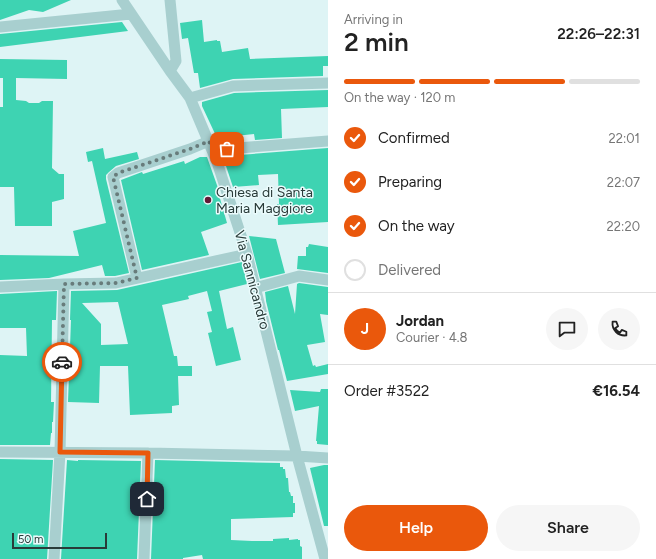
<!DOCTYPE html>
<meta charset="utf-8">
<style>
:root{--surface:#fff;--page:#f6f6f6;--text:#222;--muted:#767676;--line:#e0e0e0;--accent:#ea580c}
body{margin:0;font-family:Figtree,sans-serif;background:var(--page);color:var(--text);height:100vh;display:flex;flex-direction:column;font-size:15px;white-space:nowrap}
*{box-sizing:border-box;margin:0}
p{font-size:13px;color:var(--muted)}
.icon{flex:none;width:22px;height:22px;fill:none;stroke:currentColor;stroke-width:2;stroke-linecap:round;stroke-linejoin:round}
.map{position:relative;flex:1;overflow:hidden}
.panel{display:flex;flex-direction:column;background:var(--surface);width:328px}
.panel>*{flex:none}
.scale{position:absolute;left:12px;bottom:10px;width:95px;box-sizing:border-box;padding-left:4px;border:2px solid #293b39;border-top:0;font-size:11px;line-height:14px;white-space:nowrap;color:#293b39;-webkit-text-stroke:3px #ebfbfc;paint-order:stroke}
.pin{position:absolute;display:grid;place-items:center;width:34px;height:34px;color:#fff;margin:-17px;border-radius:8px;box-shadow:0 2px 6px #0006}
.courier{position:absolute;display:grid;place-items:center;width:40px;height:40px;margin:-20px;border:3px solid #ea580c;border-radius:50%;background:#fff;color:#222;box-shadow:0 1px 5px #0007}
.head em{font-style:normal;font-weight:600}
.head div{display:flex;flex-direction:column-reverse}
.head{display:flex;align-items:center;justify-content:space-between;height:68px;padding:0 16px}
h1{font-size:26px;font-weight:600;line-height:30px}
.bar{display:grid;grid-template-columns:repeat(4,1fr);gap:6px 4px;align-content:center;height:48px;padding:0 16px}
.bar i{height:5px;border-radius:3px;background:var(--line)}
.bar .on{background:var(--accent)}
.bar p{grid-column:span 4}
.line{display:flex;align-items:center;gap:10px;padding:0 16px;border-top:1px solid var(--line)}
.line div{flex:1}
.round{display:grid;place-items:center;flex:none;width:42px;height:42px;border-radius:21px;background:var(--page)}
ol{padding:0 16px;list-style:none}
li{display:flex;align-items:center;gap:12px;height:44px}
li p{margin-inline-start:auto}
li .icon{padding:4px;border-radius:50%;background:var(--accent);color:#fff;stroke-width:4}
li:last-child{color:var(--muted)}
li i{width:22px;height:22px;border:2px solid var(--line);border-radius:50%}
.cta{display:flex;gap:8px;margin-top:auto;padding:8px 16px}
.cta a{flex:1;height:46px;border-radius:24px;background:var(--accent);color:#fff;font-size:16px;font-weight:600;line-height:46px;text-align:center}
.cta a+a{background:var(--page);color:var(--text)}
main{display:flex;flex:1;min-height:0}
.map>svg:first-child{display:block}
.building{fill:#3ed3b2;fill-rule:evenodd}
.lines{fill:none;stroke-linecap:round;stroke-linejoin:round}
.minor{stroke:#a8cfcf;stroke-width:11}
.done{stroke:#687c7b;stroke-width:4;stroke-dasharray:0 7.2}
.route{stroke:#ea580c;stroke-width:5}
.poi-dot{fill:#621936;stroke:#ebfbfc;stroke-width:1.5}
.labels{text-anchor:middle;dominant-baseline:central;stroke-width:3;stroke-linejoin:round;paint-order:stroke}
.poi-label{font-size:14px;fill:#293b39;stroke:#ebfbfc;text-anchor:start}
.street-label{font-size:14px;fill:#293b39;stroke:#ebfbfc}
</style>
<main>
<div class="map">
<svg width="328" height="559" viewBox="0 0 328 559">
<rect width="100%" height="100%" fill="#def4f5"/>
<path class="building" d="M0,0h71l-28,12 -14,-2 -29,10z
M202,20l2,22 13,-2v1h3l2,11 26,-4 2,11 78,-3v10h-5v10l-90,3 -33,9 -2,-15h-4l-6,-35 -6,1 -2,-16z
M122,22l6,9 -128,16v-13z
M0,59l67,1v19l-51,-1v22l10,1 3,2h10l3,-2h11l-1,67 7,6h5v25l-12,3v24h-37l-1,-39h-14v-80h3v-29h-3z
M328,90v17l-47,2 1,29 -27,2 -1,-6 -37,4 -15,-32v-4l32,-9z
M103,148l2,11 32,-7 2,7 -23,7 -7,6 -3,3v4l23,94 -14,3h-10l-3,-11 -53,13 -49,2v-25l79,1 -6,-25 33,-8 -14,-62 -4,1 -2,-10z
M328,148v74l-50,3 -1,-21h2l-1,-30 -20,1 1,10 -26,2 -9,-27 2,-4z
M200,157h7l11,31h-1l10,35 -26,9 8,23 -67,15 -21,-90 21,-8 1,2 41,-13 1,3z
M249,236l27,3 9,34 -25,6z
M309,244l19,3v26l-31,-4 1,-13h8v-9h2z
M242,262l5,22 -28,7 8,38 6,-2 8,33 -25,6 -8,-33 4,-1 -5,-20 5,-1 -5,-20 -19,5 1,3 -27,6 12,51h3l1,10h14v10h-14l1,29 -7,1v7l-42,2 -2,-49h-28l-1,37 -31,-1 3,-82h-1l1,-29 46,-1zM118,302l10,42 -27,1v-21l-19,-21z
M299,283l29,4v28l-8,-1 5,28 -18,3 6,21 2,-1 1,2 12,-3v10l-41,7 -8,-31h-1l-12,-49v-1l-1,-8 23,-6 7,28 2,-30z
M57,291l-1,29h-4l-1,82h3l-1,20h-1v11h-1l-1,12h-50v-90l27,1 -1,-28h-26v-34z
M321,389h7v56l-11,-1v-3h-1l3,-35 -24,5 -5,-21 30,2z
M0,459l53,1 -6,99h-47z
M67,460l11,1v-1l63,1 -4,98h-76z
M155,460l125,3v4h3v2h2l1,9h2l1,14h1l1,4h2v7h2v10h-2v4l-62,2v21l21,1h21v-2l16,-1v2l9,-1v1h2v6l2,1v12h-99l-1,-4 -19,3v1h-32z
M324,465h4v61h-4l-14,-58z"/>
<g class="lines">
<path class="minor" d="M122,0l48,71 20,27 27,64 30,92 50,202 28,103
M170,0l6,61 -6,10
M0,27l131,-13
M190,98l43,-12 95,-3
M213,150l115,-9
M137,278l-24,-101 5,-4 72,-24 19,-8
M0,287l64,-3 52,-1 131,-29
M255,288l44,-12 29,4
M0,452l148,1 149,3 31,2
M54,559l6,-107 4,-168
M144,559l4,-106"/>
</g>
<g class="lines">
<path class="done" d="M62,362l2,-78 52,-1 21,-5 -24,-101 5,-4 72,-24 19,-8 4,9 14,-1"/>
<path class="route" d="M62,362l-2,90 88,1 -1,46"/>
</g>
<circle class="poi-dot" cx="208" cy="200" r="4"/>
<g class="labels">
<g class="poi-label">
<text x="216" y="192">Chiesa di Santa<tspan x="216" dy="16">Maria Maggiore</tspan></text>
</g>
<g class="street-label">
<text transform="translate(252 280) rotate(75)">Via Sannicandro</text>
</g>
</g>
</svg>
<div class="scale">50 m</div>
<div class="pin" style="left:227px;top:149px;background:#ea580c"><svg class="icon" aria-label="bag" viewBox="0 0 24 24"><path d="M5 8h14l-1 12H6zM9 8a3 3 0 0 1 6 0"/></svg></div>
<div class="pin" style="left:147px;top:499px;background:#1f2937"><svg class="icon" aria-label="home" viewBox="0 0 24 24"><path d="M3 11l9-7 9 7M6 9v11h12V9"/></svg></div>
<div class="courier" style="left:62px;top:362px"><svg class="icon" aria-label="car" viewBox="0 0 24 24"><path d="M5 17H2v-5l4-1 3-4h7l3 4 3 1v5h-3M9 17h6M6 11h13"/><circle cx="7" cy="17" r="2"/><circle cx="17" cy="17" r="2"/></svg></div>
</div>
<section class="panel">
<div class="head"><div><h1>2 min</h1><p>Arriving in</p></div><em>22:26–22:31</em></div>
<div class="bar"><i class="on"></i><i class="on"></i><i class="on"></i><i></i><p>On the way · 120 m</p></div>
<ol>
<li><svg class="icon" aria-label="check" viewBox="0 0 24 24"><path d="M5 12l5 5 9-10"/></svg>Confirmed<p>22:01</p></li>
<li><svg class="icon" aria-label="check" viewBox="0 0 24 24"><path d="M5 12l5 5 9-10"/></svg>Preparing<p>22:07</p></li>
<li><svg class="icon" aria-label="check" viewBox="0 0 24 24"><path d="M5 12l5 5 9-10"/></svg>On the way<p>22:20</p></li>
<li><i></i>Delivered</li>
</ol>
<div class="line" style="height:72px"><b class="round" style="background:var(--accent);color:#fff">J</b><div><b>Jordan</b><p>Courier · 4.8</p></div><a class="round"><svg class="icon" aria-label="chat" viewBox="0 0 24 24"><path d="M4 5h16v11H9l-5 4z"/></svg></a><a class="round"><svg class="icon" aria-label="phone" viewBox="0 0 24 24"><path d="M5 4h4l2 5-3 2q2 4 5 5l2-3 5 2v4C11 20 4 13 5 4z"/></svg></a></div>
<div class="line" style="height:52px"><div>Order #3522</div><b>€16.54</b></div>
<div class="cta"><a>Help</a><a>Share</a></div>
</section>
</main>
